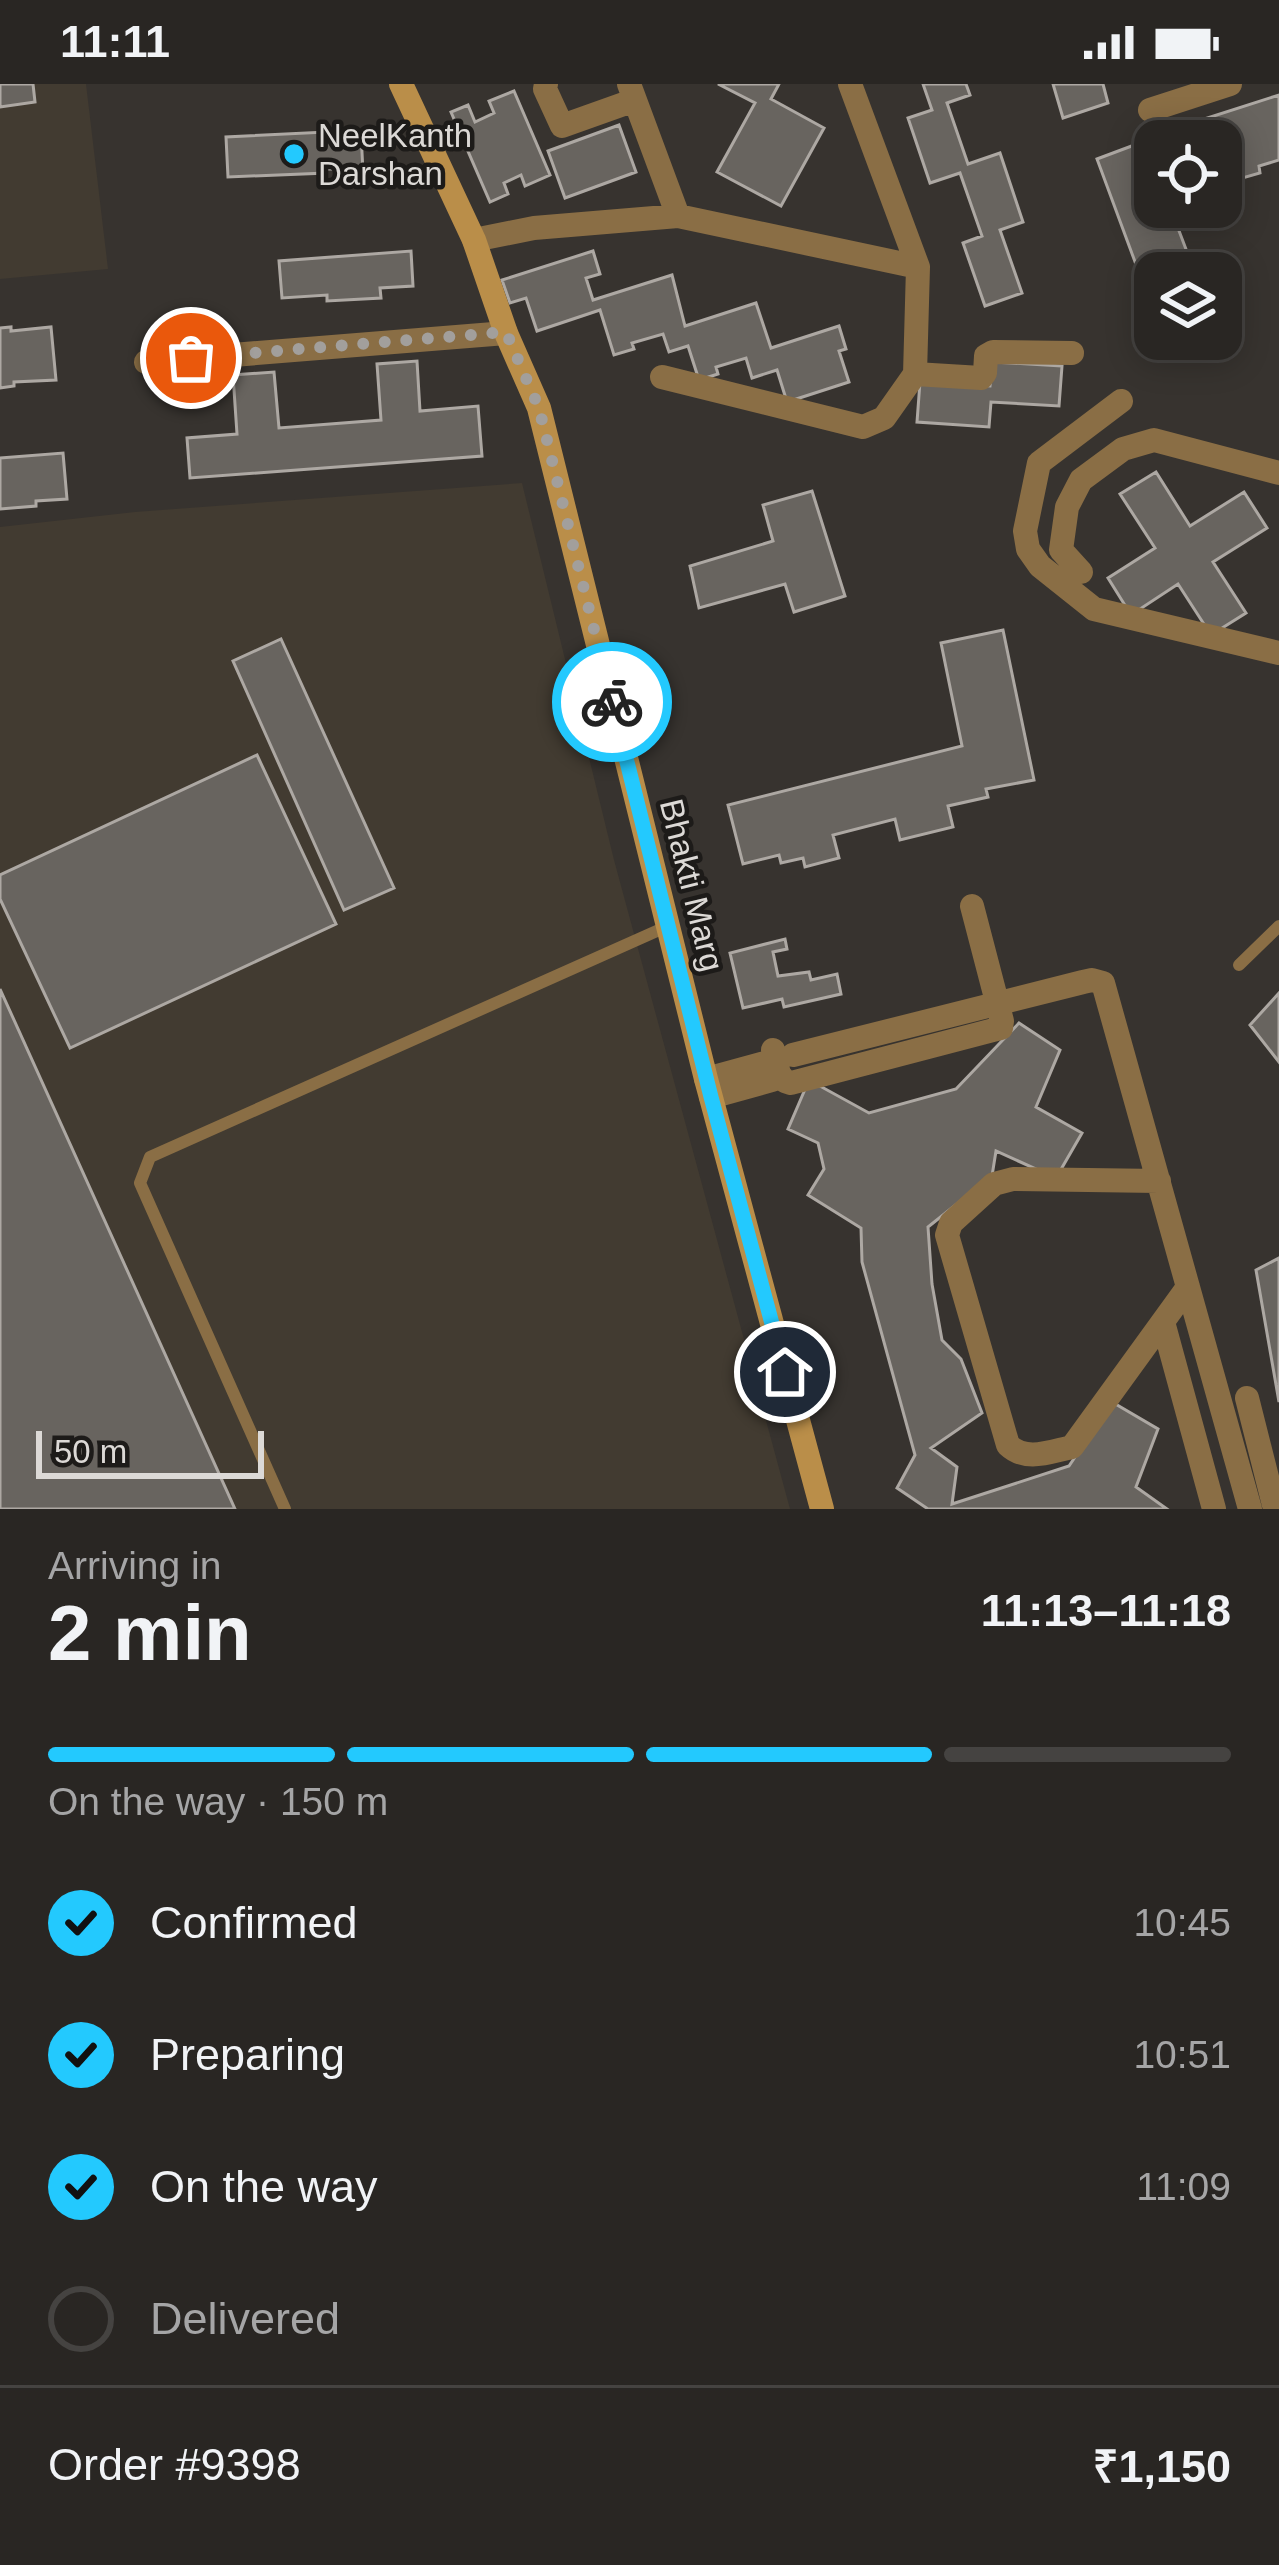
<!DOCTYPE html>
<meta charset="utf-8">
<style>
:root{--surface:#292623;--page:#312e2b;--text:#f1f3f6;--muted:#a5a5a6;--line:#454341;--accent:#23c9fe}
body{margin:0;font-family:Helvetica,sans-serif;background:var(--page);color:var(--text);height:100vh;display:flex;flex-direction:column;font-size:45px;white-space:nowrap}
*{box-sizing:border-box;margin:0}
p{font-size:39px;color:var(--muted)}
.icon{flex:none;width:66px;height:66px;fill:none;stroke:currentColor;stroke-width:2;stroke-linecap:round;stroke-linejoin:round}
.map{position:relative;height:1425px;overflow:hidden}
.details{display:flex;flex-direction:column;background:var(--surface);flex:1}
.details>*{flex:none}
.buttons{position:absolute;left:1134px;top:36px;display:grid;gap:24px}
.buttons a{display:grid;place-items:center;width:108px;height:108px;border-radius:24px;background:var(--surface);box-shadow:0 6px 30px #0003,0 0 0 3px var(--line);font-size:60px}
.scale{position:absolute;left:36px;bottom:30px;width:228px;box-sizing:border-box;padding-left:12px;border:6px solid #dcd9d6;border-top:0;font-size:33px;line-height:42px;white-space:nowrap;color:#dcd9d6;-webkit-text-stroke:9px #1d1b19;paint-order:stroke}
.pin{position:absolute;display:grid;place-items:center;width:102px;height:102px;color:#fff;margin:-51px;border:6px solid #fff;border-radius:50%;box-shadow:0 3px 12px #0007}
.courier{position:absolute;display:grid;place-items:center;width:120px;height:120px;margin:-60px;border:9px solid #23c9fe;border-radius:50%;background:#fff;color:#222;box-shadow:0 3px 15px #0007}
.headline em{font-style:normal;font-weight:700}
.headline div{display:flex;flex-direction:column-reverse}
.headline{display:flex;align-items:center;justify-content:space-between;height:204px;padding:0 48px}
h1{font-size:78px;font-weight:700;line-height:90px}
.bar{display:grid;grid-template-columns:repeat(4,1fr);gap:18px 12px;align-content:center;height:144px;padding:0 48px}
.bar i{height:15px;border-radius:9px;background:var(--line)}
.bar .current{background:var(--accent)}
.bar p{grid-column:span 4}
.line{display:flex;align-items:center;gap:30px;padding:0 48px;border-top:3px solid var(--line)}
.line div{flex:1}
ol{padding:0 48px;list-style:none}
li{display:flex;align-items:center;gap:36px;height:132px}
li p{margin-inline-start:auto}
li .icon{padding:12px;border-radius:50%;background:var(--accent);color:#111;stroke-width:4}
li:last-child{color:var(--muted)}
li i{width:66px;height:66px;border:6px solid var(--line);border-radius:50%}
.status{display:flex;justify-content:space-between;align-items:center;height:84px;padding:0 60px;background:var(--surface);direction:ltr}
.status svg{height:33px;fill:currentColor}
.map>svg:first-child{display:block}
.built{fill:#423b31}
.building{fill:#68645f;stroke:#ada8a3;stroke-width:3}
.lines{fill:none;stroke-linecap:round;stroke-linejoin:round}
.lane{stroke:#8a6e45;stroke-width:12}
.street{stroke:#8a6e45;stroke-width:24}
.secondary{stroke:#ba8e49;stroke-width:24}
.done{stroke:#a29f9c;stroke-width:12;stroke-dasharray:0 21.6}
.route{stroke:#23c9fe;stroke-width:15}
.poi-dot{fill:#23c9fe;stroke:#1d1b19;stroke-width:4.5}
.labels{text-anchor:middle;dominant-baseline:central;stroke-width:9;stroke-linejoin:round;paint-order:stroke}
.poi-label{font-size:33px;fill:#dcd9d6;stroke:#1d1b19;text-anchor:start}
.street-label{font-size:33px;fill:#dcd9d6;stroke:#1d1b19}
</style>
<div class="status"><b>11:11</b><svg viewBox="0 0 49 12"><path d="M0 12V9h3v3zM5 12V6h3v6zM10 12V3h3v9zM15 12V0h3v12zM26 1h20v11H26zM47 4h2v5h-2z"/></svg></div>
<div class="map">
<svg width="1279" height="1425" viewBox="0 0 1279 1425">
<rect width="100%" height="100%" fill="#37332f"/>
<path class="built" d="M0,0h86l22,185 -108,10z
M522,399l92,377 176,649h-790v-982l135,-15z"/>
<path class="building" d="M0,0h33l2,18 -35,5z
M718,0h61l-8,15 53,29 -43,78 -64,-34 38,-69z
M923,0h43l4,11 -23,8 21,61 32,-11 23,69 -23,8 22,63 -37,13 -22,-63 19,-7 -22,-63 -30,10 -22,-65 24,-8z
M1053,0h50l5,19 -45,15z
M514,7l36,84 -25,11 -4,-11 -17,8 4,11 -18,8 -39,-90 17,-7 7,17 19,-9 -5,-12z
M1279,11v65l-20,6 1,7 -21,6 -2,-6 -7,2 -9,-34h-16l-7,-20z
M619,41l17,47 -71,26 -17,-47z
M326,48v6h9v-4l26,-1 2,39 -25,1 -1,-4h-12l1,4 -98,4 -2,-40z
M1145,57l10,27v39h15l25,66h-40v30l-4,2 -54,-146z
M411,167l2,35 -33,2 1,10 -54,3v-6l-45,3 -3,-37z
M593,167l7,23 -14,4 7,22 79,-25 13,51 71,-23 15,45 68,-22 7,23 -7,2 10,31 -62,20 -10,-32 -25,8 -6,-20 -30,9 2,7 -19,6 -11,-34 -19,6 -6,-18 -31,9 2,6 -20,6 -14,-45 -63,21 -11,-33 -16,5 -8,-23z
M11,243v4l40,-4 5,53 -42,2v4l-14,2v-60z
M417,277l3,50 58,-5 4,50 -292,22 -3,-40 50,-4 -4,-59 41,-3 5,56 102,-8 -4,-56z
M993,278l69,4 -3,40 -68,-4 -2,25 -72,-5 3,-40 70,4z
M63,369l4,46 -31,2v5l-36,3v-51z
M1156,388l34,54 54,-34 23,36 -54,34 33,51 -35,22 -33,-51 -47,31 -23,-37 47,-30 -35,-54z
M812,407l33,105 -51,16 -9,-28 -86,24 -9,-42 83,-25 -10,-36z
M1003,546l31,150 -48,9 2,8 -40,9 5,21 -53,13 -5,-21 -62,16 6,23 -34,9 -2,-9 -22,5 -2,-8 -36,9 -15,-59 234,-59 -21,-103z
M281,555l113,249 -50,22 -111,-249z
M257,671l79,169 -266,124 -70,-149v-24z
M785,855l2,10 -14,3 5,24 31,-4 2,8 26,-6 4,20 -57,13 -2,-8 -39,9 -13,-55z
M0,905l235,520h-235z
M1279,909v69l-29,-37z
M1019,939l41,27 -24,57 46,26 -26,45 -60,-27 -4,25 -64,51 4,57 10,56 19,19 21,54 -51,35 26,19 -5,37 117,-38 43,-64 46,27 -22,58 31,22h-239l-31,-21 18,-33 -53,-193 -1,-34 -53,-33 16,-26 -6,-26 -30,-14 21,-49 60,33 87,-24z
M1279,1174v144l-23,-132z"/>
<g class="lines">
<path class="lane" d="M1239,881l40,-39
M285,1425l-145,-326 10,-26 518,-231"/>
<path class="street" d="M546,0l-1,5 17,37 73,-26
M629,0l49,132
M1150,26l80,-26
M474,156l60,-12 144,-12 240,51 -68,-183
M146,278l360,-29
M915,290l66,4 4,-5 1,-17 7,-4 79,1
M662,293l201,50 21,-9 31,-44 3,-107
M1121,317l-82,62 -14,68 3,18 12,17 54,43 185,44
M1081,488l-20,-22 6,-43 14,-27 42,-31 31,-9 125,33
M773,966l6,24 6,7 6,2 210,-55 1,-7 -30,-115
M793,971l290,-73 9,-2 11,3 147,526
M706,995l62,-17
M711,1013l61,-17
M1159,1097l-146,-2 -19,5 -43,39 -4,12 61,210c18,17 41,7 64,2l116,-160
M1163,1238l51,187
M1247,1314l28,111"/>
<path class="secondary" d="M401,0l73,156 32,93 33,75 167,671 116,430"/>
</g>
<g class="lines">
<path class="done" d="M191,274l315,-26 33,76 73,294"/>
<path class="route" d="M612,618l99,395 74,275"/>
</g>
<circle class="poi-dot" cx="294" cy="70" r="12"/>
<g class="labels">
<g class="poi-label">
<text x="318" y="51">NeelKanth<tspan x="318" dy="38">Darshan</tspan></text>
</g>
<g class="street-label">
<text transform="translate(692 801) rotate(76)">Bhakti Marg</text>
</g>
</g>
</svg>
<div class="buttons">
<a><svg class="icon" aria-label="locate" viewBox="0 0 24 24"><circle cx="12" cy="12" r="6"/><path d="M12 2v4M12 18v4M2 12h4M18 12h4"/></svg></a>
<a><svg class="icon" aria-label="layers" viewBox="0 0 24 24"><path d="M12 4l9 5-9 5-9-5zM3 14l9 5 9-5"/></svg></a>
</div>
<div class="scale">50 m</div>
<div class="pin" style="left:191px;top:274px;background:#ea580c"><svg class="icon" aria-label="bag" viewBox="0 0 24 24"><path d="M5 8h14l-1 12H6zM9 8a3 3 0 0 1 6 0"/></svg></div>
<div class="pin" style="left:785px;top:1288px;background:#1f2937"><svg class="icon" aria-label="home" viewBox="0 0 24 24"><path d="M3 11l9-7 9 7M6 9v11h12V9"/></svg></div>
<div class="courier" style="left:612px;top:618px"><svg class="icon" aria-label="bike" viewBox="0 0 24 24"><circle cx="6" cy="16" r="4"/><circle cx="18" cy="16" r="4"/><path d="M6 16l4-8h5l3 8M10 8l3 8H6M13 5h3"/></svg></div>
</div>
<section class="details">
<div class="headline"><div><h1>2 min</h1><p>Arriving in</p></div><em>11:13–11:18</em></div>
<div class="bar"><i class="current"></i><i class="current"></i><i class="current"></i><i></i><p>On the way · 150 m</p></div>
<ol>
<li><svg class="icon" aria-label="check" viewBox="0 0 24 24"><path d="M5 12l5 5 9-10"/></svg>Confirmed<p>10:45</p></li>
<li><svg class="icon" aria-label="check" viewBox="0 0 24 24"><path d="M5 12l5 5 9-10"/></svg>Preparing<p>10:51</p></li>
<li><svg class="icon" aria-label="check" viewBox="0 0 24 24"><path d="M5 12l5 5 9-10"/></svg>On the way<p>11:09</p></li>
<li><i></i>Delivered</li>
</ol>
<div class="line" style="height:156px"><div>Order #9398</div><b>₹1,150</b></div>
</section>
